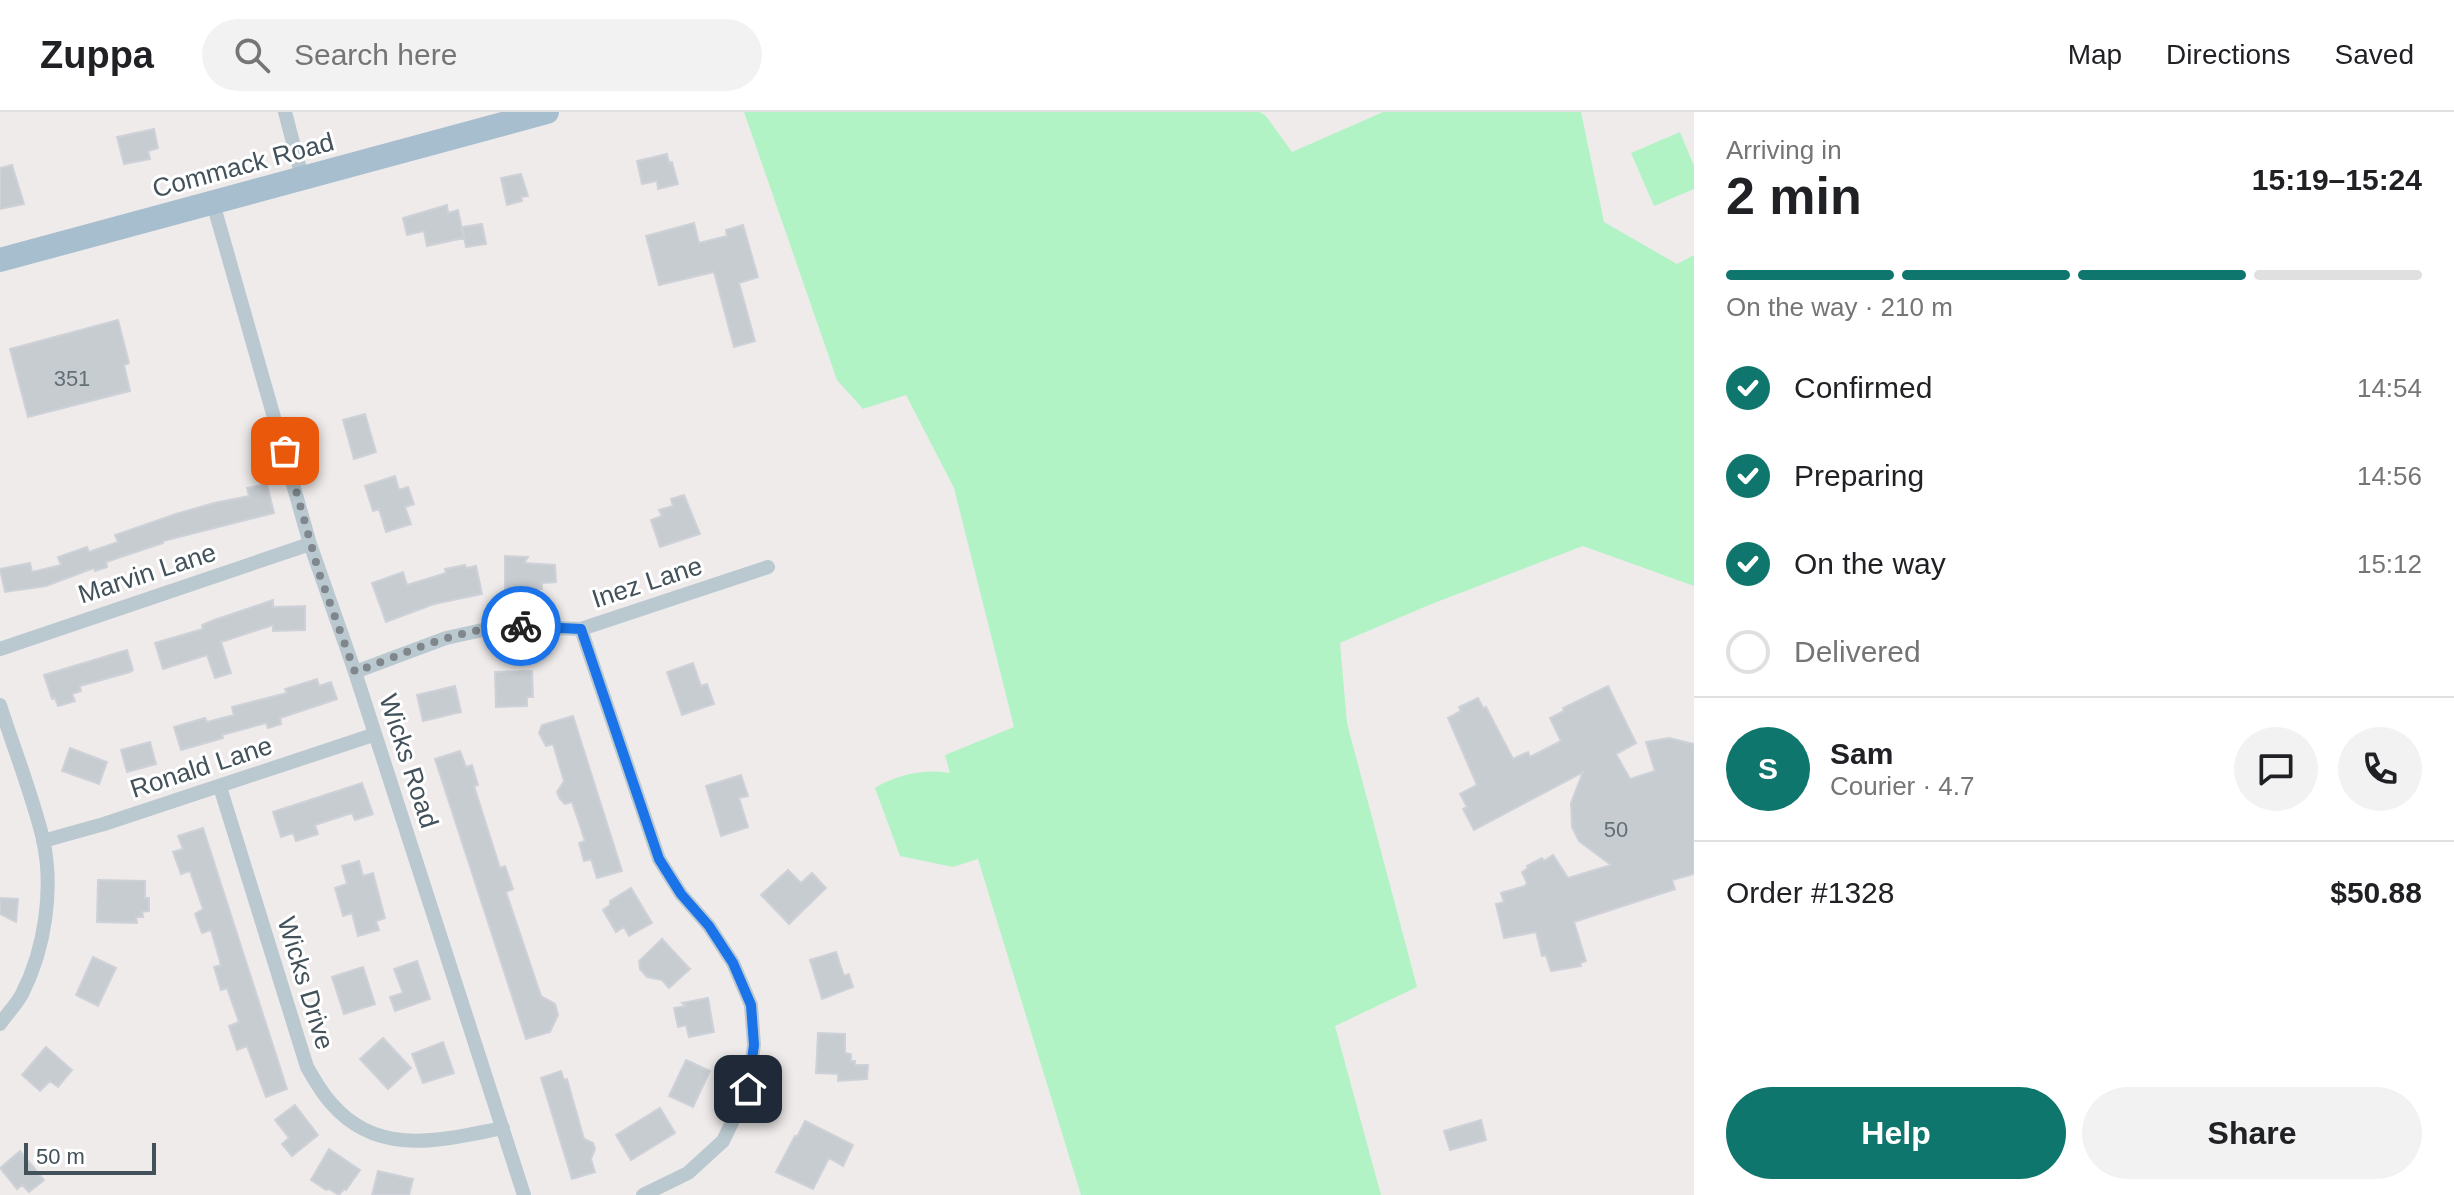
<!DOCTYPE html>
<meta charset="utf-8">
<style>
:root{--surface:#fff;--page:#f2f2f2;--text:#202124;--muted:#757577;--line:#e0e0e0;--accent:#0f766e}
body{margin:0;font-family:Helvetica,sans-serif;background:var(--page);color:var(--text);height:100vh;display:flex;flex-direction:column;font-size:30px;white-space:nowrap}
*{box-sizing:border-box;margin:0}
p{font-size:26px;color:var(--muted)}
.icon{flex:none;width:44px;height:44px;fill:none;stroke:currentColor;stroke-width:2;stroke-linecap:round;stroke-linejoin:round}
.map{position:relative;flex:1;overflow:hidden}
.panel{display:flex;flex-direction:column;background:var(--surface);width:760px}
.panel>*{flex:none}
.scale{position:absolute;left:24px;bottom:20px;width:132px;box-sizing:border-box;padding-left:8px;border:4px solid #42515a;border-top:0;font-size:22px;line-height:28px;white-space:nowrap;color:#42515a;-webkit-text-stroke:6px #fff;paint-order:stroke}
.pin{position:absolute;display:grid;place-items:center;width:68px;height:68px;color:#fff;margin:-34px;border-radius:16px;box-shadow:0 4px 12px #0006}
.courier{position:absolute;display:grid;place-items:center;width:80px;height:80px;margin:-40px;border:6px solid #1a73e8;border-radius:50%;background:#fff;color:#222;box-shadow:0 2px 10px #0007}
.headline em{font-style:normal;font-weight:600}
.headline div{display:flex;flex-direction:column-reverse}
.headline{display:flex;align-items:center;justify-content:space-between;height:136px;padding:0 32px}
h1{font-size:52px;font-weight:600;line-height:60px}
.bar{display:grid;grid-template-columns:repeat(4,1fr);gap:12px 8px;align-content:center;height:96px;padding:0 32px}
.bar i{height:10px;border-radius:6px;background:var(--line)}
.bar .current{background:var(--accent)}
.bar p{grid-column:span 4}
.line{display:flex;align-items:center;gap:20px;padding:0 32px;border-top:2px solid var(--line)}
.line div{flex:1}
.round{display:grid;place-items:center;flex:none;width:84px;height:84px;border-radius:42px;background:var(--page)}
ol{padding:0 32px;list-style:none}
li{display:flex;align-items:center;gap:24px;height:88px}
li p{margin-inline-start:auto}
li .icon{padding:8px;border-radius:50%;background:var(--accent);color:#fff;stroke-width:4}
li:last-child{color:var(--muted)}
li i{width:44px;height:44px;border:4px solid var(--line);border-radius:50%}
.cta{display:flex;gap:16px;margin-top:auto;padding:16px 32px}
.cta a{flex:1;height:92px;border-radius:48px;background:var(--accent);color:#fff;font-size:32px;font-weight:600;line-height:92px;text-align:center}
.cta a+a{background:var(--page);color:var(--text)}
header{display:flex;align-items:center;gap:48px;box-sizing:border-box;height:112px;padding:0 40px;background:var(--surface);border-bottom:2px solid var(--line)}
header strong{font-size:38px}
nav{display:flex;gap:44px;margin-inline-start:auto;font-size:28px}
.search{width:560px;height:72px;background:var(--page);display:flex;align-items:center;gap:20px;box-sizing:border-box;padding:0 28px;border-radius:44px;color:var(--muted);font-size:30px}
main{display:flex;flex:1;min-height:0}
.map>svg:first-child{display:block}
.green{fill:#b2f3c6}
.building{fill:#c7ccd1;stroke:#ced2d8;stroke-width:2}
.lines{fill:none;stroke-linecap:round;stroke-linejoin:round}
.minor{stroke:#bac8d0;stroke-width:14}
.primary{stroke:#a7bece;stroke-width:24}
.done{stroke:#7f878d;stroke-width:8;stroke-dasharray:0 14.4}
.route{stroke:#1a73e8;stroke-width:10}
.labels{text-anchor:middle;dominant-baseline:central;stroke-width:6;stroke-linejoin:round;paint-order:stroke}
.number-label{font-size:22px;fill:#637078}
.street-label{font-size:26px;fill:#42515a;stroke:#fff}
</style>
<header>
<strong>Zuppa</strong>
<div class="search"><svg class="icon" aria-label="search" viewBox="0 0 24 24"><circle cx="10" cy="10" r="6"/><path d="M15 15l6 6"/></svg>Search here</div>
<nav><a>Map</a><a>Directions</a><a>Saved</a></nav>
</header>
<main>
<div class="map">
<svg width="1694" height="1083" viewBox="0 0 1694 1083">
<rect width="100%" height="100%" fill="#efebeb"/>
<path class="green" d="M744,0h516l6,4 26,36 91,-40h198l23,110 73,42 17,-9v331l-111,-40 -154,59 -89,38 7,80 70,264 -82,39 46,169h-300l-103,-336 -25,8 -53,-11 -25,-68c19,-13 52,-20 75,-15l-5,-18 69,-28 -60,-239 -48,-93 -43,14 -26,-29z
M1680,20l14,34v23l-40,17 -23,-53z"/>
<path class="building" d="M154,17l4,19 -10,3 2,8 -26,5 -7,-27z
M667,42l2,9 3,-1 6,22 -20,5 -1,-8 -15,3 -5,-23z
M12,53l12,39 -24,5v-41z
M521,62l7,22 -7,1 1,4 -15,4 -6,-27z
M447,93l1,8 10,-3 6,28 -37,8 -3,-15 -17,4 -4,-17z
M694,111l5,20 28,-7 -1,-6 17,-5 15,52 -19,6 16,58 -21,6 -20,-75 -55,13 -13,-49z
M482,112l4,20 -20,3 -4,-20z
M118,208l11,43 -5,2 6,26 -102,26 -18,-68z
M365,302l11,38 -22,7 -11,-39z
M395,364l4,14 9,-3 6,17 -9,3 6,17 -25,8 -7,-23 -6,2 -8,-25z
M267,372l7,29 -111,28v2l-57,19 1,5 -12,4 -1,-3 -48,18 -41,6 -5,-23 30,-6 2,9 29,-7 -3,-8 29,-10 2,5 29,-10 -3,-7 61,-21 38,-11 35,-7 -2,-8z
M684,383l16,39 -40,13 -9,-27 11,-4 -3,-6 14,-4 -2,-7z
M505,444l23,1 -4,6 31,2 1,17 -14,1v6l-37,1z
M465,453l1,3 10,-2 6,28 -48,10 -48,18 -14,-39 31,-11 4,13 39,-12 -1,-4z
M273,488v7l32,-1v24l-32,1v-6l-52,17 10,31 -16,5 -8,-23 -44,14 -8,-26 48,-14 -1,-4 12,-5z
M127,538l6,20 -3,2 -50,14 1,5 -9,3 3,7 -17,5 -3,-8 -3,1 -8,-24z
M693,551l8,23 6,-2 7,20 -32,11 -15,-43z
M532,559l1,26h-6v9l-31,1 -1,-35z
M317,567l2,7 12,-4 6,17 -57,19 1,6 -13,4 -2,-5 -44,12 1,3 -42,12 -7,-23 31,-9 2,4 27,-7 -2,-8 55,-14 -2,-4z
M455,574l6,26 -38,9 -6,-26z
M1608,574l28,57 -20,11 14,25 25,-8 -9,-29 23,-4 25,6v130l-22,6 3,9 -101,33 12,39 -6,2 1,3 -30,5 -5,-16 -4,1 -6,-24 -32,6 -8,-34 8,-2 -3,-9 24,-7 2,-3 -5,-11 6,-4 -1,-2 15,-8 2,3 9,-6 15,23 43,-13 -32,-24 -7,-14 -1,-24 12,-31 -109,58 -11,-21 4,-2 -7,-13 17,-9 -29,-67 13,-7 -2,-4 19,-9 5,10 3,-1 27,52 15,-7 2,5 31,-16 -11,-23 14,-7 -1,-3z
M573,604l49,155 -25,7 -6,-19 -7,2 -5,-18 6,-2 -13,-39 -7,2 -5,-5 -3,-7 7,-11 -11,-37 -7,2 -7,-13 3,-8z
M150,630l6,22 -29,8 -6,-22z
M70,636l37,14 -8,22 -37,-13z
M460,639l6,16 6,-2 6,20 -4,1 26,82 5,-2 8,23 -7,3 35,104 14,8 3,11 -8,17 -24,7 -91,-280z
M741,663l7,21 -9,2 9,29 -27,9 -15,-50z
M362,671l11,31 -18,6 -3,-7 -37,12 3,9 -22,7 -3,-8 -12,4 -8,-25z
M203,716l84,261 -21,8 -19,-51 -10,4 -8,-24 10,-4 -12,-34 -6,2 -7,-23 7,-2 -10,-35 -9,3 -7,-19 8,-5 -13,-38 -9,3 -8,-22 10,-3 -5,-13z
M359,749l4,15 10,-3 12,45 -9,3 3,9 -21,6 -6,-23 -9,3 -8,-28 12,-4 -5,-18z
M788,758l13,13 11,-10 14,15 -37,36 -28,-29z
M98,768l47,1v17h4v13l-7,1 1,5h-7l1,6 -40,-1z
M631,776l21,35 -23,13 -5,-9 -8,5 -13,-22 7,-5v-4z
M0,786l18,1 -2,23 -16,-8z
M662,827l28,30 -21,19 -7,-8 -15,-3 -7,-8 -1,-8z
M836,840l8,24 5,-2 4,13 -31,12 -12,-39z
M93,845l23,11 -18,38 -22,-11z
M417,849l13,38 -35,12 -5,-14 13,-4 -9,-24z
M363,855l12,37 -31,10 -12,-37z
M708,886l6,34 -25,5 -3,-12 -8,2 -4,-19 12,-2 -4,-3z
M818,921l27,1v19l6,1v7h4v4h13l-1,14 -29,2v-7l-22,-1z
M383,926l28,30 -23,21 -28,-30z
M443,930l11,31 -31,10 -11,-29z
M46,935l26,23 -14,17 -8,-6 -10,10 -18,-16z
M686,948l24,11 -17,36 -24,-11z
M561,959l3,9 3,-1 17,60 9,4 2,6 -4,10 4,13 -23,7 -31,-101z
M295,993l23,30 -26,21 -10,-12 7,-6 -14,-18z
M660,996l15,25 -44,27 -15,-25z
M1481,1008l5,20 -36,10 -6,-19z
M805,1009l48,24 -10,21 -14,-8 -16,31 -37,-17 19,-36 2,1z
M329,1037l31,21 -14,20 -2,-1 -5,6 -10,-6 -3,1 -15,-10z
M20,1039l24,29 -15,12 -7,-7 -5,4 -17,-21z
M378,1059l35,8 -4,16h-37z"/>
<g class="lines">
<path class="minor" d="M285,0l17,65
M213,91l97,341 45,128 169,523
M581,517l78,230 22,35 28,32 24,37 18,42 3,40 -6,44 -25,52 -35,32 -45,22
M0,537l310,-105
M355,560l91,-34 55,-12 80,3 187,-62
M0,593c14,44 32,89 43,134 11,50 2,110 -21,155 -6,11 -15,20 -22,30
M220,675l87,280c7,12 14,25 24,36 47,55 110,37 172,25
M43,729l61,-17 269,-89"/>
<path class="primary" d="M0,148l547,-148"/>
</g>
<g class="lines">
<path class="done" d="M285,339l34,122 36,99c53,-20 108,-46 166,-46"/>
<path class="route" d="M521,514l60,3 78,230 22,35 28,32 24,37 18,42 3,40 -6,44"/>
</g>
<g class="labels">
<g class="number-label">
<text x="72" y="266">351</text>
<text x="1616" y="717">50</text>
</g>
<g class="street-label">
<text transform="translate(243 53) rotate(-15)">Commack Road</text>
<text transform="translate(147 461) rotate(-18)">Marvin Lane</text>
<text transform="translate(647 470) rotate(-18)">Inez Lane</text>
<text transform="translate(409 649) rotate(72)">Wicks Road</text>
<text transform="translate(201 655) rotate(-18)">Ronald Lane</text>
<text transform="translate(306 871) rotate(73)">Wicks Drive</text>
</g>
</g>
</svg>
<div class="scale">50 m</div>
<div class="pin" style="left:285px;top:339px;background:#ea580c"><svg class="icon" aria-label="bag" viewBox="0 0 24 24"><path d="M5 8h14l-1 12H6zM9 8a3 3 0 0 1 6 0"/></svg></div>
<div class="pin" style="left:748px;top:977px;background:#1f2937"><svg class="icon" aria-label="home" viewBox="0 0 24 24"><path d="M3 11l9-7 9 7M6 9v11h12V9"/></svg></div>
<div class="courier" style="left:521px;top:514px"><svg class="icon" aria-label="bike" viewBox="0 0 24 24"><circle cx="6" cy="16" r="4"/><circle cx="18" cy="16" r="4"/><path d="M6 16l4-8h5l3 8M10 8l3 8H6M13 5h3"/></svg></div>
</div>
<section class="panel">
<div class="headline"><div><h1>2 min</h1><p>Arriving in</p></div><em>15:19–15:24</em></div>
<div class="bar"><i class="current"></i><i class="current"></i><i class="current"></i><i></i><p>On the way · 210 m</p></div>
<ol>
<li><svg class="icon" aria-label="check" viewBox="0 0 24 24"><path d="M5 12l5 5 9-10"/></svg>Confirmed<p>14:54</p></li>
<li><svg class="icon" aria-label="check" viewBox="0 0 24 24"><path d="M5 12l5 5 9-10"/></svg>Preparing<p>14:56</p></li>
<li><svg class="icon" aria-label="check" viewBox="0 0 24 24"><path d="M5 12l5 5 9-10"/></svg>On the way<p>15:12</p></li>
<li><i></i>Delivered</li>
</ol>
<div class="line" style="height:144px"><b class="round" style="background:var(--accent);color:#fff">S</b><div><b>Sam</b><p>Courier · 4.7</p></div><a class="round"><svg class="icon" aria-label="chat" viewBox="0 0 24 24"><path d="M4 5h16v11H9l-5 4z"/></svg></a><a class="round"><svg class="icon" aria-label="phone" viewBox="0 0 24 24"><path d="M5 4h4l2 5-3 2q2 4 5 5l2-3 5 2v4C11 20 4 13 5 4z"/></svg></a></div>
<div class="line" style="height:104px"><div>Order #1328</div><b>$50.88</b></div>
<div class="cta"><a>Help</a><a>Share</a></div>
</section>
</main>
